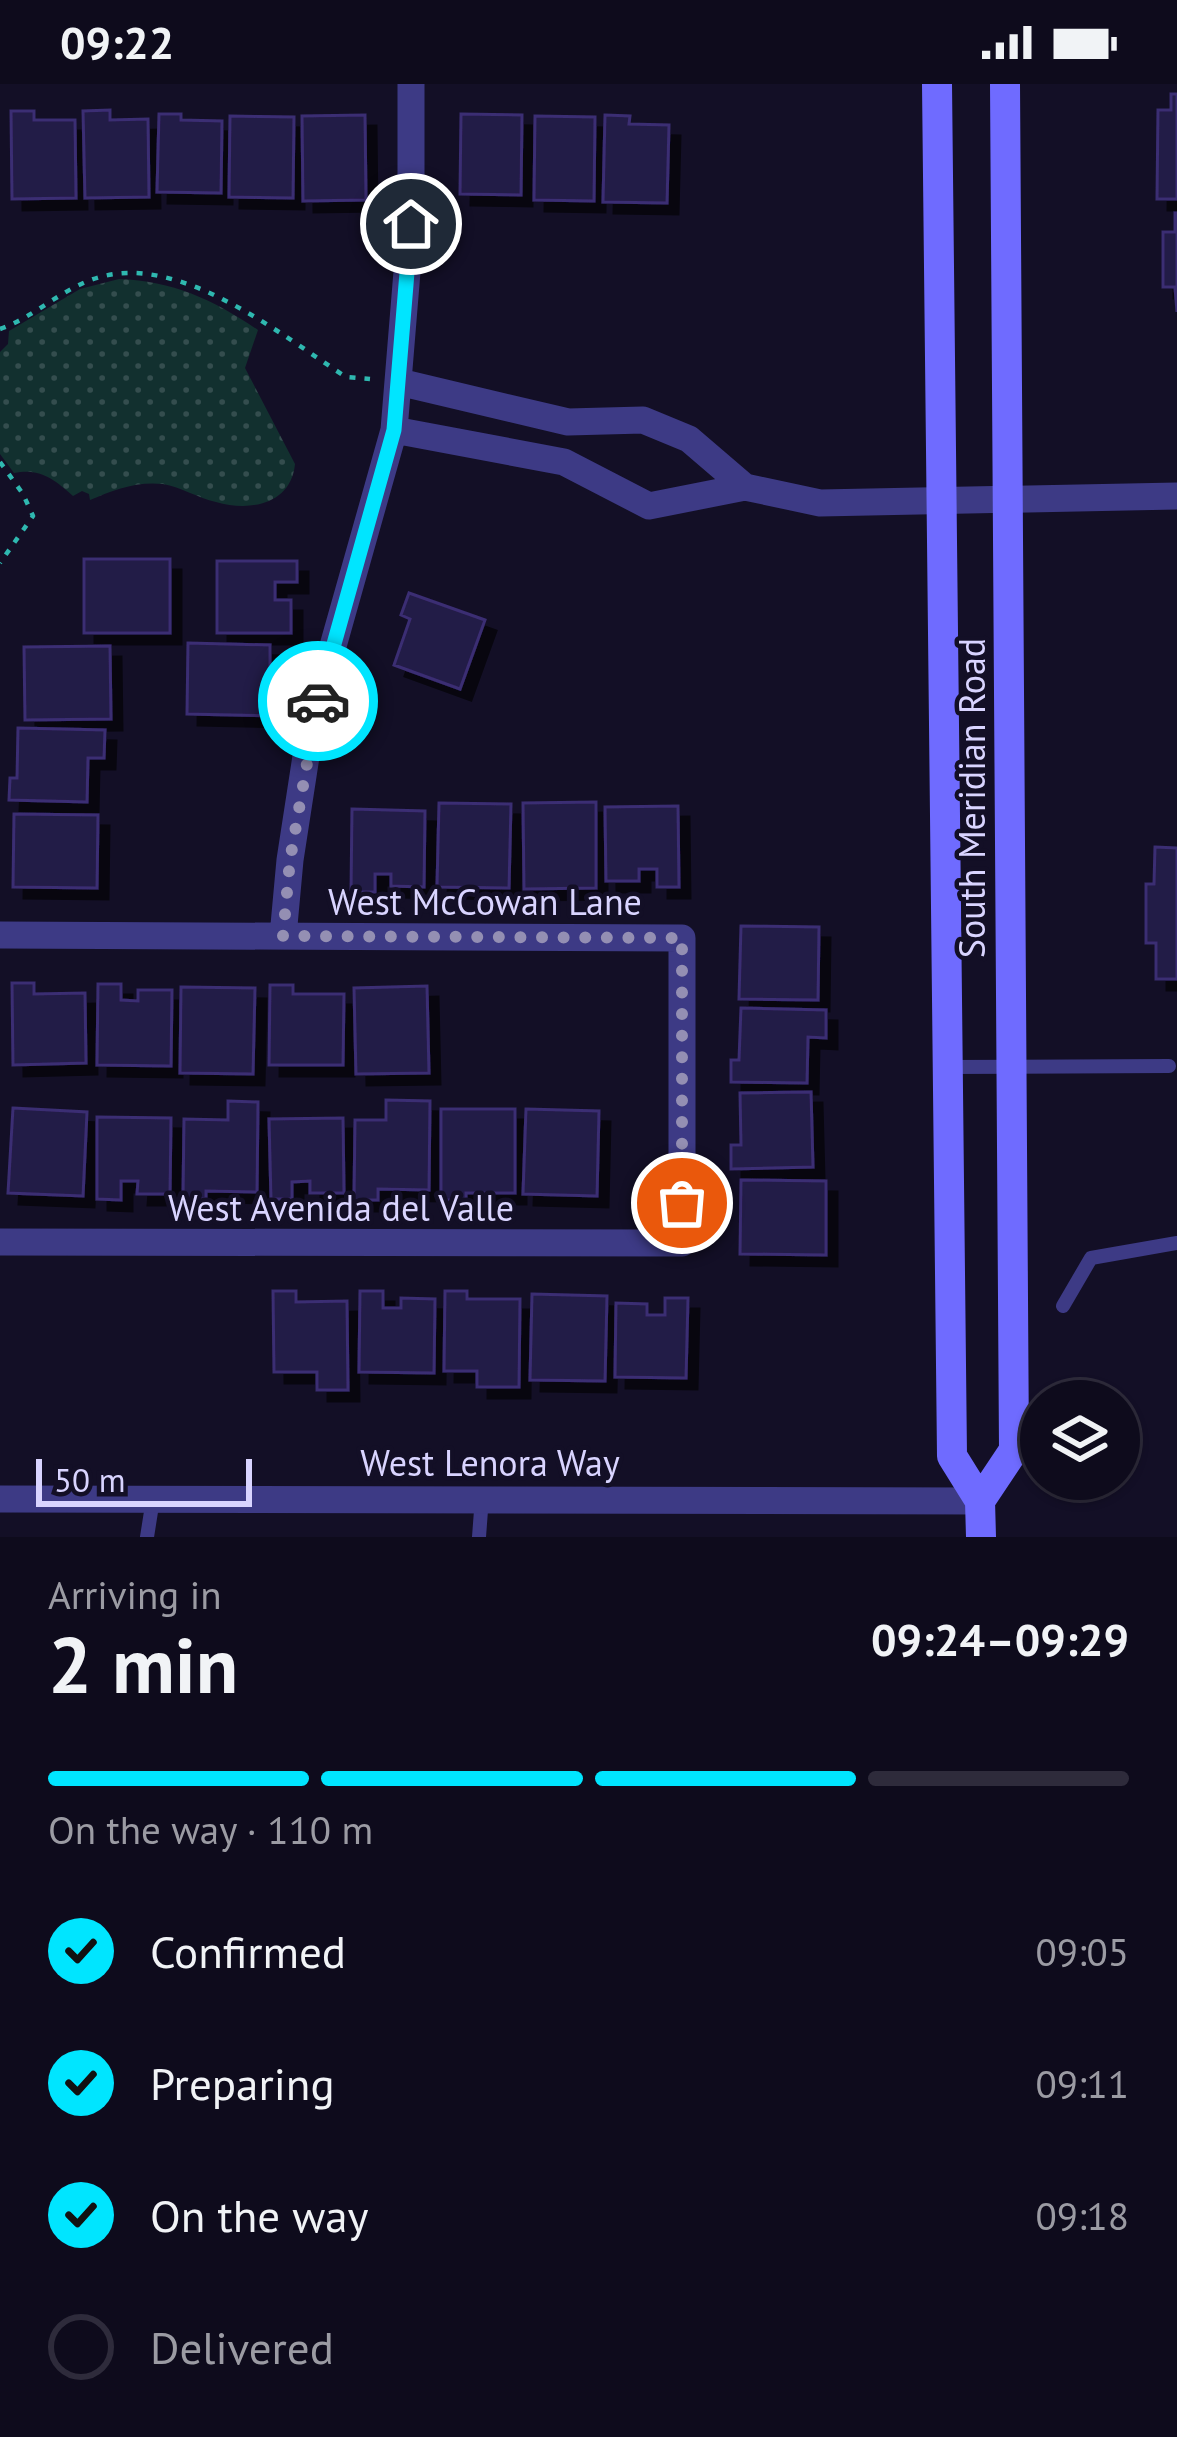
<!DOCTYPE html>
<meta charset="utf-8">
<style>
:root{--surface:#0e0b1c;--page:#171425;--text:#f1f3f6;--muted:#9b9ba3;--line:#2e2b3b;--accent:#00e5ff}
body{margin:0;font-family:"PT Sans",sans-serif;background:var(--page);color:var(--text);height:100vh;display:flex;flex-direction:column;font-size:45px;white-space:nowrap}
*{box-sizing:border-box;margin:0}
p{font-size:39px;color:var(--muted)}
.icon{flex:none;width:66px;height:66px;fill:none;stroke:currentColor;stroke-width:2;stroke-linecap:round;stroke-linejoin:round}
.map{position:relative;height:1453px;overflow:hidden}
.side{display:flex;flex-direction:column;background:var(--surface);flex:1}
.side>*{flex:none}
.tools{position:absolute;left:1020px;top:1296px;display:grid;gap:24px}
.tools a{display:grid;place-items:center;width:120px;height:120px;border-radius:50%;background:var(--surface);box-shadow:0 3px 9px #0004,0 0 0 3px var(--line);font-size:60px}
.scale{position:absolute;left:36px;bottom:30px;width:216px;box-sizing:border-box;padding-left:12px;border:6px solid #d9d4ff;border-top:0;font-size:33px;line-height:42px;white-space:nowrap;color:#d9d4ff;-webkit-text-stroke:9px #130f26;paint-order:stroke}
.pin{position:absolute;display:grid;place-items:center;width:102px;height:102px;color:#fff;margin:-51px;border:6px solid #fff;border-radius:50%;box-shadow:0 3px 12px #0007}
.courier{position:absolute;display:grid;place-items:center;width:120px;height:120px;margin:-60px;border:9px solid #00e5ff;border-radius:50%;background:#fff;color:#222;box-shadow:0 3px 15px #0007}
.headline em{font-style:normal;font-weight:600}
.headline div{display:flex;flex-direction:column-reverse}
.headline{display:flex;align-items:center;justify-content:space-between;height:204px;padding:0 48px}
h1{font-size:78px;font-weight:600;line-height:90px}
.bar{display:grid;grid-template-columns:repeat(4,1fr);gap:18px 12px;align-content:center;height:144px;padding:0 48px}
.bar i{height:15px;border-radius:9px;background:var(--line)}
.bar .on{background:var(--accent)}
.bar p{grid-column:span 4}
ol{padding:0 48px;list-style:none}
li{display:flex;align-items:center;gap:36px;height:132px}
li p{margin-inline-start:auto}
li .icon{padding:12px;border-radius:50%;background:var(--accent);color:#111;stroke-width:4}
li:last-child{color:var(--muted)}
li i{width:66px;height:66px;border:6px solid var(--line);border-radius:50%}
.status{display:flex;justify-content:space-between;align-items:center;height:84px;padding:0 60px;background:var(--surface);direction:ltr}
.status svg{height:33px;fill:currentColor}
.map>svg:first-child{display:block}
.green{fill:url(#green-dots)}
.building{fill:#241b47;stroke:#3b2d73;stroke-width:3;filter:url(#shadow)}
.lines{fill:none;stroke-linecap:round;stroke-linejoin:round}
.path{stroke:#2fb8b0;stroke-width:4.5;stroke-dasharray:6 9;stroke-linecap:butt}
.lane{stroke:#3d3a85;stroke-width:14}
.street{stroke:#3d3a85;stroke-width:27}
.secondary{stroke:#6f6bff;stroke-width:30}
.done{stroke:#948fb3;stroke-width:12;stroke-dasharray:0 21.6}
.route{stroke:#00e5ff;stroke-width:15}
.labels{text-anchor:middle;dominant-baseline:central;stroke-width:9;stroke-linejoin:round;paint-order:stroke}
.street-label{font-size:36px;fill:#d9d4ff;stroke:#130f26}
</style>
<div class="status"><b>09:22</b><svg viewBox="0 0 49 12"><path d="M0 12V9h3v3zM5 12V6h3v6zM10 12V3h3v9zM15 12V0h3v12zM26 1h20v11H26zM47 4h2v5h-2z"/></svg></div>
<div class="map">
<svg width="1177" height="1453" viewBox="0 0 1177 1453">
<defs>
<pattern id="green-dots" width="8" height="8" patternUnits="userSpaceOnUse" patternTransform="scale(3)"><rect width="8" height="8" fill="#12302f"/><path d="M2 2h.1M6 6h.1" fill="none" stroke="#344d4e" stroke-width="1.8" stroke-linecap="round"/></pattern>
<filter id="shadow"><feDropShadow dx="11" dy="11" stdDeviation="0" flood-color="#0009"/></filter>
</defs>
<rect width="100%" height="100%" fill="#130f26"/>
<path class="green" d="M119,195c54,2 95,21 139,51l-13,38 50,96c-4,40 -44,48 -79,38 -18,-4 -35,-15 -53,-18 -26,-3 -50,6 -73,16l-1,-6 -7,-3 -9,5c-19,-17 -33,-28 -59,-23l-14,-19v-102l8,-8 1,-13 71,-42z"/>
<path class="building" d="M1171,10h6v105h-20l1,-89h13z
M110,26v10l38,-1 1,78 -64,1 -2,-87z
M11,27h23v9h41l1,78 -64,1z
M159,30h22v6l41,1 -1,72 -64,-1z
M461,30l61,1 -1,80 -61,-1z
M365,31l1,85 -63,1 -1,-85z
M605,31l25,1 -1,8 40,1 -2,78 -64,-1z
M230,32l64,1 -1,81 -64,-1z
M535,32l60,1 -1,84 -60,-1z
M1175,129h2v99l-2,-25h-12v-55h12z
M84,475h86v74h-86z
M217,477h80v21h-22v18h16v33h-74z
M409,509l76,27 -25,69 -66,-24 16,-46 -9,-4z
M188,559l82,2v48h7v23l-90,-2z
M110,562l1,73 -86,1 -1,-73z
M18,644l87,2 -1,28h-16l-1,44 -78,-2 1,-22h7z
M596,718v86l-72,1 -1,-86z
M439,719l72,1 -2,84 -72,-1z
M678,722l1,81h-22v-18h-18v12h-33l-1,-74z
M352,725l73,2 -1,76 -33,-1v-12h-16v18h-24z
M14,730l84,1 -1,73 -84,-1z
M1155,763l22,1v131h-21v-36h-10v-59h8z
M741,842l78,1 -1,73 -79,-1z
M12,899h22v11l51,-1 1,70 -73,2z
M98,900h23v16l17,1v-11h34l-1,76 -74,-1z
M270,901h23v9h51l-1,71h-74z
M427,902l2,87 -73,1 -2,-86z
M181,903l74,1 -2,86 -73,-1z
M741,924l85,2v28l-18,-1 -1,46 -76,-1v-22h8z
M811,1008l2,75 -82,2v-24h10l-1,-52z
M386,1016l44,1 -1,89 -51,-1v11h-24l1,-80h31z
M228,1017l30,1 -1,90 -51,-1v8h-23l1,-80 44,1z
M13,1024l74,4 -4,84 -75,-3z
M441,1025h74v84h-49v7h-25z
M526,1025l73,2 -2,85 -74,-2z
M97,1033l74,1 -1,76h-33l1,-13h-17v19l-24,-1z
M343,1034l1,75h-34v-12l-18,1v17h-21l-2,-80z
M741,1096l85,1v74l-86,-1z
M273,1207h23v11l51,-1 1,89h-31v-18h-43z
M360,1207h23v17h18v-10l34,1 -1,74 -75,-1z
M445,1207h22v8h53l-1,88h-42v-16h-33z
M532,1210l75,2 -2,85 -75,-1z
M665,1214h23l-2,80 -71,-1 1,-74 31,1v11h18z"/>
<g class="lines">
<path class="path" d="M0,245c35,-12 63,-42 100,-52 82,-23 181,58 246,100l24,2
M0,378l23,32 10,22 -33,47"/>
<path class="lane" d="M948,983l221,-1
M1063,1222l28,-48 86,-15
M147,1453l6,-38
M479,1453l3,-40"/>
<path class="street" d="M399,298l169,40 75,-2 46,19 56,48
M394,346l170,32 85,44 96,-19 75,16 357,-7
M0,851l682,3v305l-682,-1
M283,852l7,-76 21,-136 83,-294 17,-207v-139
M0,1415l980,2"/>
<path class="secondary" d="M937,0l15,1372 28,45 1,36
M980,1417l34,-51 -9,-1366"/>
</g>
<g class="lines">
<path class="done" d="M318,617l-28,159 -7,76 399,2v265"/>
<path class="route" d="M318,617l76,-271 17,-206"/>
</g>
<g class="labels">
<g class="street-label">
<text transform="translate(971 714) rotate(-90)">South Meridian Road</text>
<text x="485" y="817">West McCowan Lane</text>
<text x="341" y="1123">West Avenida del Valle</text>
<text x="490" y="1378">West Lenora Way</text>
</g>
</g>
</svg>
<div class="tools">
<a><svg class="icon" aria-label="layers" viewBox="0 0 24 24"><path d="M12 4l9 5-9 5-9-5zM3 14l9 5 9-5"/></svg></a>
</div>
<div class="scale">50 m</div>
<div class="pin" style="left:682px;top:1119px;background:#ea580c"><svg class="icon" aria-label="bag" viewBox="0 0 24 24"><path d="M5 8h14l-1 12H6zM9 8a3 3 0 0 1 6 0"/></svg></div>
<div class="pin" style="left:411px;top:140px;background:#1f2937"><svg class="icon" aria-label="home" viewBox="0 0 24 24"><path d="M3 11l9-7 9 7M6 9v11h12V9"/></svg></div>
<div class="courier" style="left:318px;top:617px"><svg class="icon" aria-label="car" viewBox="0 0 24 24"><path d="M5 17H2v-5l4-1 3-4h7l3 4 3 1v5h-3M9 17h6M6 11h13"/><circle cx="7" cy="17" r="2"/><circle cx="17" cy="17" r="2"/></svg></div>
</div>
<section class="side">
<div class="headline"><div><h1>2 min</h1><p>Arriving in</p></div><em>09:24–09:29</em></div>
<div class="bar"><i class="on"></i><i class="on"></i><i class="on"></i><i></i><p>On the way · 110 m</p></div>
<ol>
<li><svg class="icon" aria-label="check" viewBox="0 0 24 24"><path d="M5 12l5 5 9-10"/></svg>Confirmed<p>09:05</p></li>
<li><svg class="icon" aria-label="check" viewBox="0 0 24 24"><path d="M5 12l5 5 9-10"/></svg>Preparing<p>09:11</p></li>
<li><svg class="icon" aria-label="check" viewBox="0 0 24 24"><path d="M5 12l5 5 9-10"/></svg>On the way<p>09:18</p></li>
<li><i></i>Delivered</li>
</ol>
</section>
